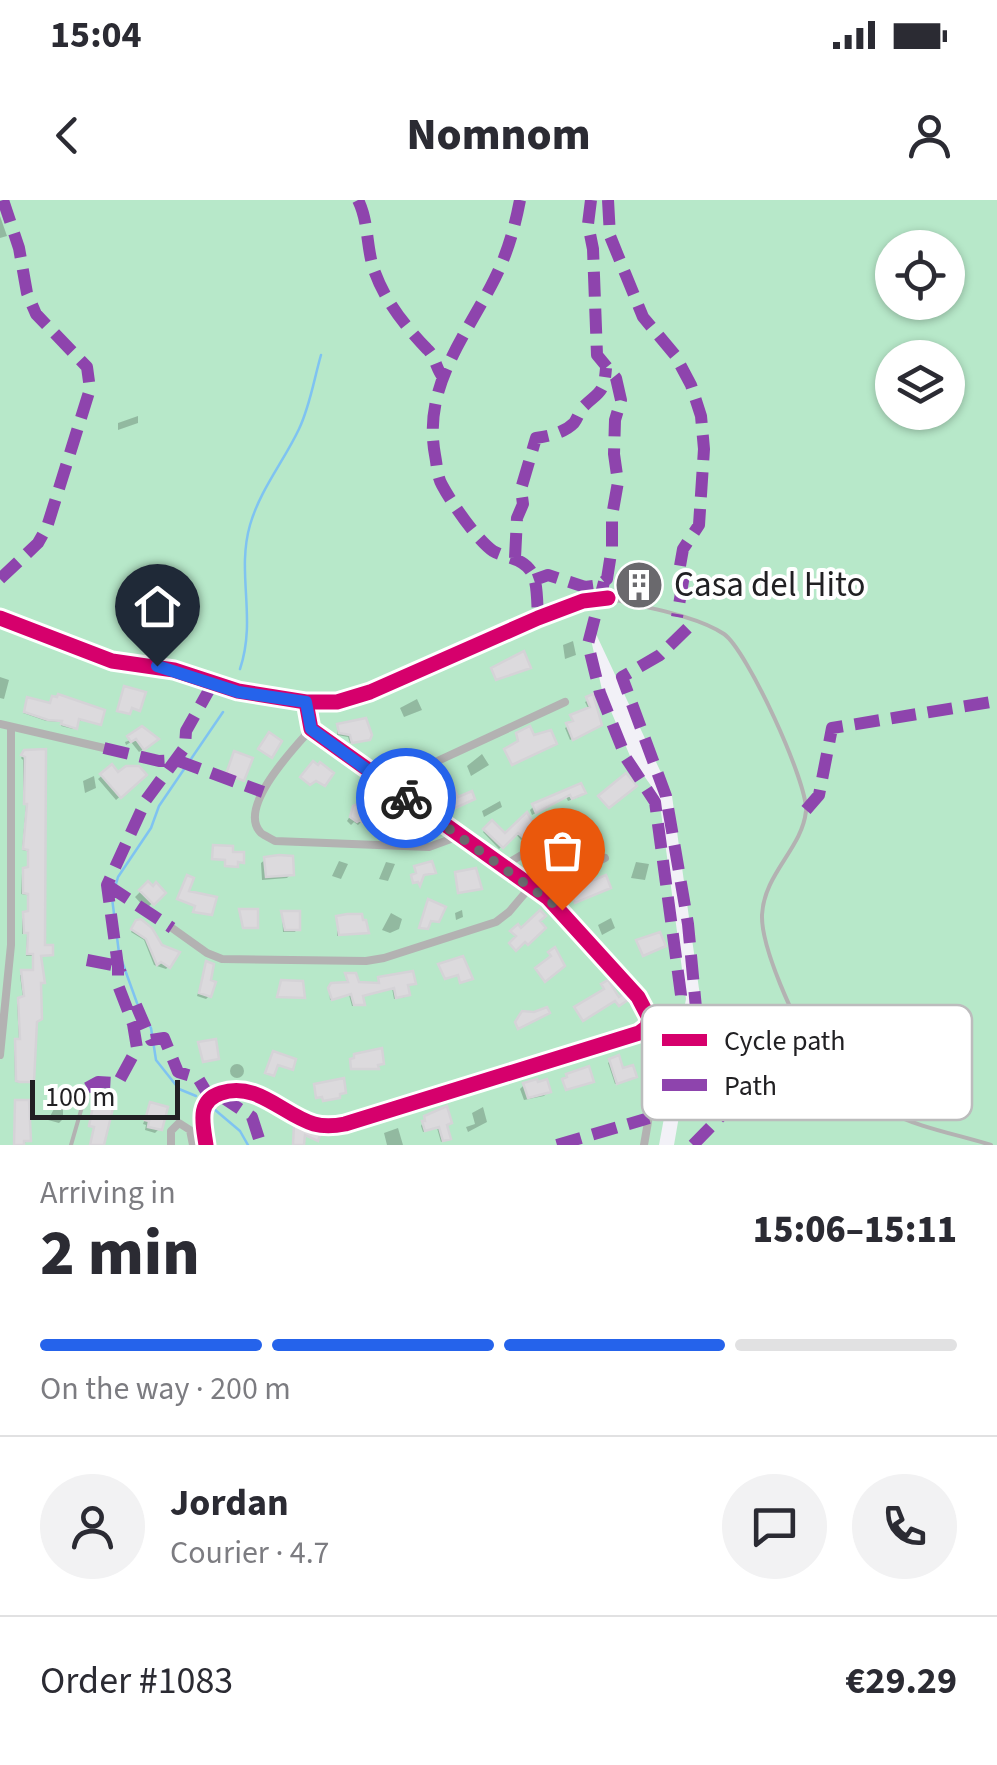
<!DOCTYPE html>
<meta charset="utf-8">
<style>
:root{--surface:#fff;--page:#f2f2f3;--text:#2b2b33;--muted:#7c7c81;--line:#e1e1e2;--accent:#2563eb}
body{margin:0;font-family:"Source Sans 3",sans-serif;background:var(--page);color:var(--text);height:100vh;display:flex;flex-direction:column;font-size:38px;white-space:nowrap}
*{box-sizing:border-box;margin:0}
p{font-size:32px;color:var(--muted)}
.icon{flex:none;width:55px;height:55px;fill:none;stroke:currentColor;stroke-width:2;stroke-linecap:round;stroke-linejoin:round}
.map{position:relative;height:945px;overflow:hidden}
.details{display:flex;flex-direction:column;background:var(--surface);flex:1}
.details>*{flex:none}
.buttons{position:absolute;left:875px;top:30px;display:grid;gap:20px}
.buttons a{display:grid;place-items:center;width:90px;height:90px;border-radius:50%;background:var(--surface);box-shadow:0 2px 8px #0004;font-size:50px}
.scale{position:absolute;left:30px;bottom:25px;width:150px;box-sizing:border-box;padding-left:10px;border:5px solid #212023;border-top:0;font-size:28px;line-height:35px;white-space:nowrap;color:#212023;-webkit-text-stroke:8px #fff;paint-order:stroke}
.pin{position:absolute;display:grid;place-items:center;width:85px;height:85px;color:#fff;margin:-102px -42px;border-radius:50% 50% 50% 0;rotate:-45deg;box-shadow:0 0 10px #0007}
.pin .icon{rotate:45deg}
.courier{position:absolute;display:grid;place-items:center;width:100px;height:100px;margin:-50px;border:8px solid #2563eb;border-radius:50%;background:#fff;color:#222;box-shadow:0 2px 12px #0007}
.overview em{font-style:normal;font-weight:800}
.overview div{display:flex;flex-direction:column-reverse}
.overview{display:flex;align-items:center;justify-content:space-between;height:170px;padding:0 40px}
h1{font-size:65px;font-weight:800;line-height:75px}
.bar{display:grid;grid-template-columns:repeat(4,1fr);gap:15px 10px;align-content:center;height:120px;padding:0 40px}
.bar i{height:12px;border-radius:8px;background:var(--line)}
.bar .selected{background:var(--accent)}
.bar p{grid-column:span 4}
.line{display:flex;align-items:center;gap:25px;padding:0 40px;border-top:2px solid var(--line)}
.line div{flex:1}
.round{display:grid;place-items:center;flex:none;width:105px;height:105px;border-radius:52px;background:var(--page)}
.status{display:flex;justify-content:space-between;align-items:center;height:70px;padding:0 50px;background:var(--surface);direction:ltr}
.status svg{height:28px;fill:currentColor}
header{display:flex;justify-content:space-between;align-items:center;height:130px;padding:0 40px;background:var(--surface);font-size:45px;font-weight:800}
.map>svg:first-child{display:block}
.green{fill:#b7e8c9;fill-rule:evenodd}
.shadow{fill:#0003}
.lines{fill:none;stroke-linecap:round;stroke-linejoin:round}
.stream{stroke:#7fc3f1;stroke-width:2.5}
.building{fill:#dcdadd;stroke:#d5d3d7;stroke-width:2.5}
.service{stroke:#b3b2b2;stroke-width:4}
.minor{stroke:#b3b2b2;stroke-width:8}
.quiet{stroke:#8e44ad;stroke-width:12;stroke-dasharray:25 12;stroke-linecap:butt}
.cycleway-casing{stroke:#fff;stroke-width:21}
.cycleway{stroke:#d6006c;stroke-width:15}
.done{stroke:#6a696d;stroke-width:10;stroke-dasharray:0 18}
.route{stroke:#2563eb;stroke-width:12}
.labels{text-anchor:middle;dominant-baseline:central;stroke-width:8;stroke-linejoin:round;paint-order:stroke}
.poi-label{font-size:35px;fill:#212023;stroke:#fff;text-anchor:start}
.key{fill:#fff;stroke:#bcbcbd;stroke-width:2.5}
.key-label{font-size:28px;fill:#212023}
</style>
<div class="status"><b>15:04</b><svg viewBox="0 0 49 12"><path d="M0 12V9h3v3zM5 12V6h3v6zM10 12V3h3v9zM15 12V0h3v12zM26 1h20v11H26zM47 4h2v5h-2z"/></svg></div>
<header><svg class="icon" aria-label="back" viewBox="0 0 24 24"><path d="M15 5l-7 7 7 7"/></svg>Nomnom<svg class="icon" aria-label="person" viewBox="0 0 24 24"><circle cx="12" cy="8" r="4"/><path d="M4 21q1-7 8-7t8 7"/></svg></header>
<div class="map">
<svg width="997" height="945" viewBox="0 0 997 945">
<rect width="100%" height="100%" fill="#f2f1f7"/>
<path class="green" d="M0,0h997v945h-323l26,-149 -28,-200 -76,-162 -4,10 10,46 28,66 29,41 27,202 -27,146h-659zM892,48h56v54h-56zM892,158h56v54h-56z"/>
<path class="shadow" d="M0,16l7,20 -7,2z
M138,216v7l-20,7v-7z
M630,375l16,22 -4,5 -19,-3 3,-20z
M573,441l3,14 -11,4 -2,-14z
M0,477l9,3 -5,19 -4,-1z
M592,498l4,29 -26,13 -5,-12 7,-4v-7l17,-7 -4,-8z
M417,499l5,11 -18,7 -4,-9z
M27,501l72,22 -22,-3 -4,9 -12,-3 1,-4 -16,-1 -23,-8z
M364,521l-8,20 -6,2 -2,-6 -11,-2 1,-9z
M145,535l7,8 -13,9 -8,-10 -5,3 -1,-3z
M25,552l18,196 7,6 -11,3 3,25 -8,40 -4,61 -15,-1 -1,-38 5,-3 -2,-38 6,-4 -3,-24 12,-3v-16h-6l1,-22h-5v-18l5,-2v-19l-6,-1 1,-21 5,-3v-19l-5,-1 4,-45h-3v-45l-2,-2z
M482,554l7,11 -18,11 -4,-10z
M111,568l7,8 26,-1 -28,25 -18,-21z
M445,575l12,25 15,-1 -27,14 -6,-4 6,-4 -15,-22z
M94,576l2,12 -11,5 -2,-12z
M580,586l3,7 -4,4 -11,4 -2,-4 -34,18 -2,-5 4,-4z
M500,601l2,6 -18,10 -2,-6z
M355,608l20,8 -7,9 -6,-4 -4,4 -4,-3 -3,3 -4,-4z
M527,616l6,17 -12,7 -6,-7 -16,16 -16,-17 9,-9 13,13z
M579,638l6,7 -15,14 -7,-8z
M552,657l2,6 -4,4 -15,4 -1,-6 4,-4z
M266,659l25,15 -4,4 -25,2 -1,-17z
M339,661l9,3 -7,15 -9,-3z
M386,662l9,2 -7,17 -9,-2z
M636,662l13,2 -4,16 -14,-2z
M148,684l15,9 -17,16 -11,-12z
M462,710l1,7 -7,3 -1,-7z
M282,713l15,16 -2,3h-12z
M391,713l11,6 -3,10 -9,4 -8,-3z
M337,718l29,14 -29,4z
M611,718l4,10 -13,7 -4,-10z
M137,723l31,44 -2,2 -12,-4 -10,-25 -13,-8z
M207,764l2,32 -3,3 -9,-3z
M346,776l11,9h21l1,-5 34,3 -7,3 -1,11 -11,2 -2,-11 -32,9v9h-8l-3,-11 -19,5 -1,-12 18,-3z
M610,861l12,10 9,8 -16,5 -7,-21z
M230 871a7 7 0 1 1 14 0a7 7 0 1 1-14 0Z
M524,885l24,7 -4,4 -20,4 -4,-11z
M16,903l12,37 -6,5h-9z
M150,905l9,24 -4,4 -10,-3 1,-5 -3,-1z
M55,907l8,2v10l-4,4 -11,-3z
M483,907l4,15 -19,10 -2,-5 9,-3 -3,-11z
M425,918l19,8 4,12 -7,4 -4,-14 -14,4 -2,-6z
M398,928l5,17h-16l-3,-12z"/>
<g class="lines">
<path class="stream" d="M240,469c17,-51 -4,-95 10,-144 10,-35 34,-64 49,-96 11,-23 15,-50 22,-74
M196,896l-17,-7 -23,-29 -5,-32 -14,-25 -18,-50 -7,-55 6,-21 33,-49 8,-22 64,-94
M214,909l26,22 8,14"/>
</g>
<path class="building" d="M629,372l23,3 -3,24 -23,-4z
M524,451l7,17 -35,12 -5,-12z
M124,486l22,6 -6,19 -8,-3 -2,6 -13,-3z
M58,494l47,16 -4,15 -22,-6 -2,10 -16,-5 1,-3 -14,-1 -24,-8 3,-15 23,6 2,-7 5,1z
M593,494l9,31 -29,15 -7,-17 7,-2 -3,-6 20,-8 -4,-10z
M366,518l6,17 -2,5 -18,3 -2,-8 -11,-2 -2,-9z
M142,526l17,13 -15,11 -8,-11 -5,3 -4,-6z
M530,526l4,9 17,-5 6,14 -45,21 -8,-16 14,-8 -2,-8z
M269,532l13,9 -10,17 -14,-9z
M46,549l-1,196h8v10l-12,1 4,27h-4l1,36 -5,3 -3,60h-14l-4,-1 -1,-42h5l-2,-41 6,-2 -3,-26h12v-16h-6l1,-21h-4l-1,-21 5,-1v-17l-5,-1v-25l5,-1v-17l-5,-1 4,-45h-3l1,-47 -4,-2 3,-5z
M234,551l19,7 -9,23 -18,-7z
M313,561l5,4 2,-3 14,11 -9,13 -9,-5 -6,4 -10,-8z
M112,564l6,8 8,-6h13l8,9 -26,23 -21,-24z
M447,571l11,26 14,-6 3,8 -26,12 -9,-6 7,-3 -15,-24z
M626,573l11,13 -28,22 -11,-12z
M581,583l5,10 -14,6 -2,-4 -34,18 -4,-9z
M361,602l17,14 -5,7 -6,-5 -4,5 -3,-3 -3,2 -7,-5 3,-11z
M527,612l11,19 -13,8 -7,-6 -15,15 -20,-19 9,-9 13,13z
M213,645l20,1v6h11v11l-6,-1v5l-13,-1v-6l-13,-1z
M279,655l14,1 1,19 -28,2 -2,-20z
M432,661l4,12 -12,2 -4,11 -2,-4 -5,1 -2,-8 5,-2 -2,-7z
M476,668l6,21 -24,4 -3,-21z
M187,675l7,3 -5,13 28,6 -5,18 -19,-3 2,-6 -18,-7z
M606,675l5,13 -36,15 -6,-13z
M148,681l5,5 3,-4 10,11 -12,12 -15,-15z
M428,699l18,8 -7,15 -8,-1 -3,8 -9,-1z
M239,709h19v19h-15z
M540,710l6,6 -6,5 6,7 -18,17 -3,-3 -9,9 -7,-8 7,-7 -6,-5 8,-7 3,4z
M281,711h19v19h-15z
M347,714h15l1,6h3l3,13 -30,2 -3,-19z
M141,719l11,9 10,17 18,7 -10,16 -9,-6 -4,3 -11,-26 -15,-10 5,-9z
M660,732l6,14 -23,10 -7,-16z
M555,747l10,19 -20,16 -10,-14 16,-12 -3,-4z
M463,756l10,23 -13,4 -2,-8 -13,4 -7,-15z
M206,761l8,3 -3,16 5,2 -5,15 -12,-4z
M413,771l3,13 -8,1 2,10 -14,3 -2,-10 -31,8 2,9h-11l-3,-11 -19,6 -4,-12 3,-5 17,-1 -3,-9h11l3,9 20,1 -1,-6z
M281,780l22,1 2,17 -28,-1z
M608,780l11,17 4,-3 5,6 -9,6 -4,-5 -32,20 -9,-14 30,-18 -3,-5z
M547,807l3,6 -32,16 -3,-7 7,-11 12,1z
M216,839l3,20 -16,3 -5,-20z
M382,848l2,16 -6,1 1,4h-28l-1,-10 4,-1v-4z
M273,851l23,8 -3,11 -15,-5 -4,11 -9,-3z
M619,855l4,13 10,-3 4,12 -20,7 -8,-25z
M589,866l5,16 -28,8 -4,-11 5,-2 -1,-3z
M344,878l2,15 -6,1v4l-17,3 -1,-4 -6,1 -2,-14z
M537,879l1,3 9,-3 4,13 -23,6 -5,-15z
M95,896l20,4 -11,45h-14l4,-18 -5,-1z
M15,900h14l2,41h-7v4h-10z
M150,902l18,5 -6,23 -14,-3 1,-6 -4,-1z
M447,906l5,17 -5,2 4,14 -8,2 -4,-14 -14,4 -3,-10h3l-1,-5z
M294,924l26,11 -2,6 -13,-6 -1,10h-11z"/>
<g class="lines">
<path class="service" d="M608,398c34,9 88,17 116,36 23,16 84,149 82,177 -4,38 -42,62 -44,104 -1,32 32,107 52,134 10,13 60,53 76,63 23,14 73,24 101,33
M71,945l13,-45"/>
<path class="minor" d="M0,418l112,43 62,9 64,21 68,11h31l33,-10 168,-74 45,-17 25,-3
M0,524l104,24
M311,529c-16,18 -75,79 -50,104 1,1 14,8 14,8l154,6 30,-11
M394,590l22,-19 149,-69
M503,666l61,-36
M539,691l66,-33
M172,728l35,25 15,6 144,2 18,-3 112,-36 13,-10 22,-26
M0,855l11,-110v-218
M171,945v-14l8,-8 11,7 3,15
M206,945c-3,-21 -10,-44 15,-52 36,-12 62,22 93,31 11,3 21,2 31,0l294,-91 8,-6 2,-9 -11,-21 -90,-99 -237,-169 -5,-27
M644,945l17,-98 -12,-34"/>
<path class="quiet" d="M358,0c11,22 8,47 16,70 11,31 31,56 53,79 8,7 9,19 15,27
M520,0c-6,31 -14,58 -29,86 -29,55 -68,103 -56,169 2,10 2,21 7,30 9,17 35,55 51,66 14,8 30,6 39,22 6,11 5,32 6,45
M608,0l2,36 33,81 32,38 16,30 10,31 3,33 -5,76 -16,24 -3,17 3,15 -6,36
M515,358l2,-40 6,-14 -2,-15 15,-51c13,-2 28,-5 38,-15 3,-4 5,-10 8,-15 17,-17 22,-13 24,-40
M0,379l38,-36 9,-16 43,-138 -3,-22 -51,-53 -9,-21 -8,-45 -16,-48
M534,380l14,-5 37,12 15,-2 7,-6 5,-32v-31l6,-34 -4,-28 1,-34 6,-20 -5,-22 -19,-23 -4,-106 -5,-25 3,-24
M604,382l-16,62 12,49 26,65 29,44 22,163 4,30 -2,17 -9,30 -10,11
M104,548l55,13 17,-1 87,32
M806,610l13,-15 13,-67 165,-27
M107,685l65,43
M87,760l31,6 3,7
M136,805l15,35 13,-2 14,34 20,6 12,20
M757,879l134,34
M87,888l11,-6 20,1 19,-35 -4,-24 -15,-39v-19l-11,-81 39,-85 39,-53 1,-16 27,-48
M219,895l33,22 9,28
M557,945l92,-27
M693,945l64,-66 -42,-21 -17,-29 -10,-105 -22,-128 -44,-119 38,-22 35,-34"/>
<g class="cycleway-casing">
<path id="cycleway" d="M0,418l112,43 62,9 64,21 68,11h31l33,-10 168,-74 45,-17 25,-3
M206,945c-3,-21 -10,-44 15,-52 36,-12 62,22 93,31 11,3 21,2 31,0l294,-91 8,-6 2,-9 -11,-21 -90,-99 -237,-169 -5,-27"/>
</g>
<use href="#cycleway" class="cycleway"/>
</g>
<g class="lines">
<path class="done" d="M406,598l156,112"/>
<path class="route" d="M157,466l81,26 68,10 5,27 95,69"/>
</g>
<defs>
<g id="building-disc" transform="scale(2.5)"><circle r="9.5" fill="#6a696d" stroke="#fff"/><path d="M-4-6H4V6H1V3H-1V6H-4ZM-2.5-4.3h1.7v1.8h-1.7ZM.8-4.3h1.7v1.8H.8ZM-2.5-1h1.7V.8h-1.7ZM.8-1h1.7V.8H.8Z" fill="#fff"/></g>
</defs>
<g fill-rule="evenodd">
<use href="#building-disc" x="639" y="385"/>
</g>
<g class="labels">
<g class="poi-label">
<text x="674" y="385">Casa del Hito</text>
</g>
</g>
<rect x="642" y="805" width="330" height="115" rx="15" class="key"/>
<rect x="662" y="834" width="45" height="12" fill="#d6006c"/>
<rect x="662" y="879" width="45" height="12" fill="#8e44ad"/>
<g class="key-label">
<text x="724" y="850">Cycle path</text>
<text x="724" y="895">Path</text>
</g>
</svg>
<div class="buttons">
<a><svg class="icon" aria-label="locate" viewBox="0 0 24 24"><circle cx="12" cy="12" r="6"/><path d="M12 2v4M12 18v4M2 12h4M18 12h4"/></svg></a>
<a><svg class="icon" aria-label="layers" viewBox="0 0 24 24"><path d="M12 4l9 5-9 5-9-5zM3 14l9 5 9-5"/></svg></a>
</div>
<div class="scale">100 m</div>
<div class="pin" style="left:562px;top:710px;background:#ea580c"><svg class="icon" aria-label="bag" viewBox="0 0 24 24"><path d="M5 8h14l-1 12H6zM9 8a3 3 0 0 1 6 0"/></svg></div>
<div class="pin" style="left:157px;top:466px;background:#1f2937"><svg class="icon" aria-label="home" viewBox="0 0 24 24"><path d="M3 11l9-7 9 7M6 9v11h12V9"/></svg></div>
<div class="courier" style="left:406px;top:598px"><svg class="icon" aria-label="bike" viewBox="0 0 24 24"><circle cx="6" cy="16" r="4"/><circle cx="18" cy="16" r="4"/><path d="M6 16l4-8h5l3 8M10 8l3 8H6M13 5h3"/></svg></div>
</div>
<section class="details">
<div class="overview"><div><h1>2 min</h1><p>Arriving in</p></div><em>15:06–15:11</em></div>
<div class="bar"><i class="selected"></i><i class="selected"></i><i class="selected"></i><i></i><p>On the way · 200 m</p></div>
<div class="line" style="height:180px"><a class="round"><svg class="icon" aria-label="person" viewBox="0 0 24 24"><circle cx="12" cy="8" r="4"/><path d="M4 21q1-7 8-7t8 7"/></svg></a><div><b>Jordan</b><p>Courier · 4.7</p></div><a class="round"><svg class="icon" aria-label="chat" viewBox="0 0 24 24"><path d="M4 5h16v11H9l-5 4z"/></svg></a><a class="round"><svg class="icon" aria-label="phone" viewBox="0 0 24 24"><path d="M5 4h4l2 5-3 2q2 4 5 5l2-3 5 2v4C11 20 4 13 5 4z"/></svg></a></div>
<div class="line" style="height:130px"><div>Order #1083</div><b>€29.29</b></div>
</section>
